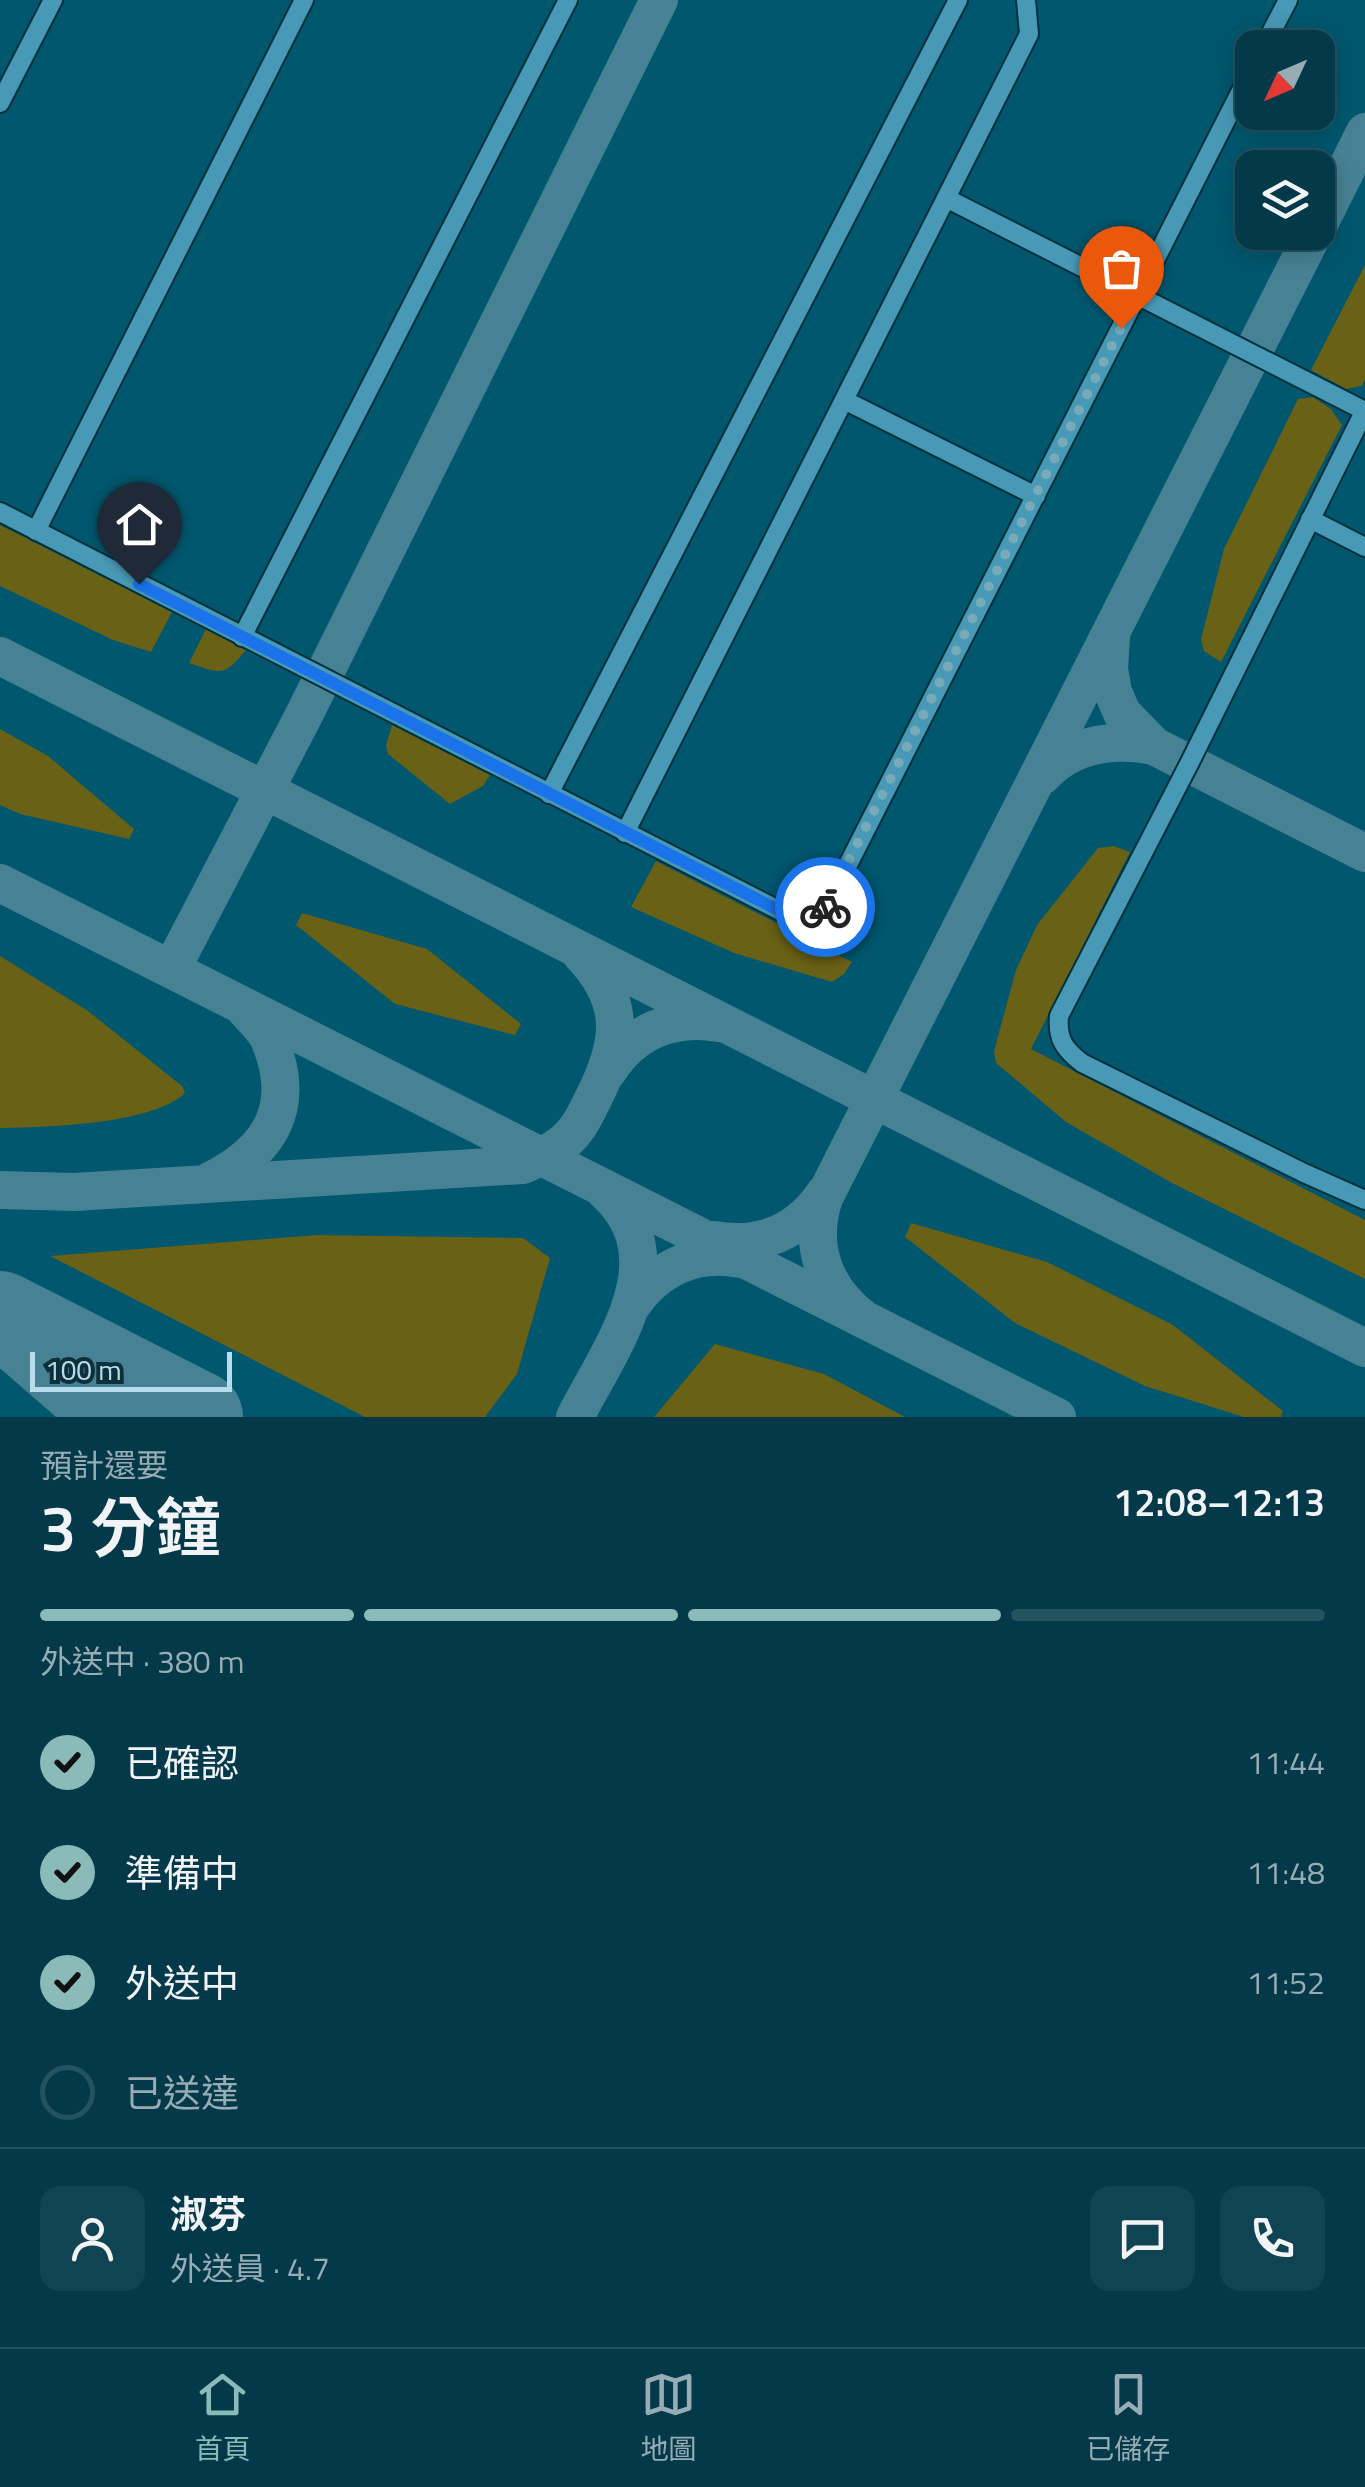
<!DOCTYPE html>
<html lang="zh-TW">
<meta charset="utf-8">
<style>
:root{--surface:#033948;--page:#114452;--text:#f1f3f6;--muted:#97acb4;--line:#245360;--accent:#8bbbb9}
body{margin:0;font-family:"Titillium Web","Noto Sans TC",sans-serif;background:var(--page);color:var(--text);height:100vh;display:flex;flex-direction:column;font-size:38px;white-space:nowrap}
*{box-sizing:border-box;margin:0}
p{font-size:32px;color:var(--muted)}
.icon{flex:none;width:55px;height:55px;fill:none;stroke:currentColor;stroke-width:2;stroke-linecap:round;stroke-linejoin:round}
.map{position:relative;height:1417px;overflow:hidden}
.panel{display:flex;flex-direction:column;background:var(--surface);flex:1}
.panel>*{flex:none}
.needle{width:65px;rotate:226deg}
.controls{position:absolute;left:1235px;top:30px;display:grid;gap:20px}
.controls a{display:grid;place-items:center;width:100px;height:100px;border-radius:20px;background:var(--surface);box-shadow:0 5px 25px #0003,0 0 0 2px var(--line);font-size:50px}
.scale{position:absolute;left:30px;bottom:25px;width:202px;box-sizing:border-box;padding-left:10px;border:5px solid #b7dceb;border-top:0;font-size:28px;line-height:35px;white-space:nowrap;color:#b7dceb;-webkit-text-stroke:8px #0d303b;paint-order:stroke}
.pin{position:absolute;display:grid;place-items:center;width:85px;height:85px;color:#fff;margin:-102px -42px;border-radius:50% 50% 50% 0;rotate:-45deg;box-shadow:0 0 10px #0007}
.pin .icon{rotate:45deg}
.courier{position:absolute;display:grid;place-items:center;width:100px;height:100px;margin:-50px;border:8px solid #1a73e8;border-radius:50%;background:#fff;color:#222;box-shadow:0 2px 12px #0007}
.summary em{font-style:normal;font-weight:600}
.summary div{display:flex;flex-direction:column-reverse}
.summary{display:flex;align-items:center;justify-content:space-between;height:170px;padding:0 40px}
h1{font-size:65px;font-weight:600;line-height:75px}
.bar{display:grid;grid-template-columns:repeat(4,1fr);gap:15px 10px;align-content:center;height:120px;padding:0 40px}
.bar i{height:12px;border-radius:8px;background:var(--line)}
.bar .active{background:var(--accent)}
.bar p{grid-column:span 4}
.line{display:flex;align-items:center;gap:25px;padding:0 40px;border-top:2px solid var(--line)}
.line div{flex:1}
.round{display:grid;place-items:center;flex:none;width:105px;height:105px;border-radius:20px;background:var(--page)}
ol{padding:0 40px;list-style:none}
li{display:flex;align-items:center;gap:30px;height:110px}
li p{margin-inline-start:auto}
li .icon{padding:10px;border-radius:50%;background:var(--accent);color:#111;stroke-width:4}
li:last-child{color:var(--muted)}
li i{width:55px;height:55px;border:5px solid var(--line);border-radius:50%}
.tabs{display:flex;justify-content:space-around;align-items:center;height:140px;border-top:2px solid var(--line);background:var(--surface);font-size:28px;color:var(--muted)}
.tabs a{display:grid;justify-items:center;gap:5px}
.tabs .active{color:var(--accent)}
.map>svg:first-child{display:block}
.built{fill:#01576e;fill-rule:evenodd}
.green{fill:#696115}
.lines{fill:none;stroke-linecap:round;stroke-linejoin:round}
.taxiway{stroke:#478294;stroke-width:38}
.runway{stroke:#478294;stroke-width:92}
.minor-casing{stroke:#01303e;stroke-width:22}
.minor{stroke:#4899b5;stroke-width:18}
.done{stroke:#78aaba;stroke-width:10;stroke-dasharray:0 18}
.route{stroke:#1a73e8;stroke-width:12}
</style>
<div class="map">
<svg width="1365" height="1417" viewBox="0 0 1365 1417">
<rect width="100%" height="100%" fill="#044c60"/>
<path class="built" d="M0,0h1365v1417h-1365zM1252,48h66v64h-66zM1252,168h66v64h-66z"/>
<path class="green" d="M1365,265v114l-3,7 -16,3 -35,-19z
M1313,397l18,12 11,16 -121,237 -17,-11 -3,-12 23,-90 74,-150z
M0,525l172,87 -21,40 -38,-12 -113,-54z
M206,629l40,21c-22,27 -25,24 -57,13z
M392,725l98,50 -7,11 -33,18 -62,-50 -2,-9z
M0,729l48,27 86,73 -5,10 -109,-25 -20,-9z
M1114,846l16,6 -99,197 334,171v59l-193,-96 -106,-61 -70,-59 -2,-12 22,-81 21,-45 61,-77z
M656,861l196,101 -8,12 -12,8 -98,-29 -103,-46z
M302,913l125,36 94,75 -6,11 -120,-31 -99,-79z
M0,956l88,55 94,75 3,7c-34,32 -139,34 -185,35z
M911,1223l136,39 126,63 110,86 -2,6h-37l-99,-31 -130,-63 -110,-86z
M317,1235l206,3 27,20 -33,116 -32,43h-120l-315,-161z
M715,1344l109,30 81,43h-251z"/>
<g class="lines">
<path class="taxiway" d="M1318,226l47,-94
M1111,637l-2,32 4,23 9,21 32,33 211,107
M0,656l1365,692
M1042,776c30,-33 70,-38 112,-30
M0,883l1057,534
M172,968l132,-253 355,-715
M608,1071c25,-40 65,-56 111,-48
M210,1181c60,-30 88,-74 59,-142 -5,-11 -17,-21 -25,-31
M0,1190l74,2 449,-27c14,-7 30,-13 41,-23 15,-12 22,-29 30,-45 28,-55 32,-96 -13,-143
M714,1240c46,8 85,-8 111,-47
M632,1305c25,-37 64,-55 108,-46
M865,1320c-41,-30 -57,-74 -41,-122l490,-966
M0,1343l85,74
M575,1417c36,-70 105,-159 29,-227"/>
<path class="runway" d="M0,1317l197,100"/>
<g class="minor-casing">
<path id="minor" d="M1263,48l25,-48
M0,103l53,-103
M946,198l419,213
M844,400l192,96
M1365,410l-176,354 -130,252c-2,23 5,33 23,47l222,110 61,27
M0,512l796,407 17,-1 14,-12 425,-837
M1310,519l55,28
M36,531l268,-531
M242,637l326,-637
M549,794l409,-794
M625,833l404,-799 -3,-34"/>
</g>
<use href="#minor" class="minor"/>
</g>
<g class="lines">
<path class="done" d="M825,907l296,-579"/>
<path class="route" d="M139,584l657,335 17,-1 12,-11"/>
</g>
</svg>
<div class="controls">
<a><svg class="needle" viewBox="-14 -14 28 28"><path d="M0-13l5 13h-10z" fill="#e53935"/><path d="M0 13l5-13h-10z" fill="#97acb4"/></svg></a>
<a><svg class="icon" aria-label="layers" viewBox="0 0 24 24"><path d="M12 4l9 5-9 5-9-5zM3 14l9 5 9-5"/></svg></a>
</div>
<div class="scale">100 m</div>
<div class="pin" style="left:1121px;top:328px;background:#ea580c"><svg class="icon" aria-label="bag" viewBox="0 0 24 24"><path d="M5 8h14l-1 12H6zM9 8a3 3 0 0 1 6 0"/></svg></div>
<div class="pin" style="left:139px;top:584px;background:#1f2937"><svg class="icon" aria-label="home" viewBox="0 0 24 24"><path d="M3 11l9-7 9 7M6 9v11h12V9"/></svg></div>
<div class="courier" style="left:825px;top:907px"><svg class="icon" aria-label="bike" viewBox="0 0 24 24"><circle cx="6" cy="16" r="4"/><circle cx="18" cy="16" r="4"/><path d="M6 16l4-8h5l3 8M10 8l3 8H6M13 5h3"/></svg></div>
</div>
<section class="panel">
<div class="summary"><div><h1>3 分鐘</h1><p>預計還要</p></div><em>12:08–12:13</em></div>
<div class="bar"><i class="active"></i><i class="active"></i><i class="active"></i><i></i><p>外送中 · 380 m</p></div>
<ol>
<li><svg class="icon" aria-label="check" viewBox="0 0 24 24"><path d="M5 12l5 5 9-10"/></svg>已確認<p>11:44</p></li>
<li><svg class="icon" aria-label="check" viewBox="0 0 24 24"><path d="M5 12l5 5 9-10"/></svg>準備中<p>11:48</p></li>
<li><svg class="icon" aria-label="check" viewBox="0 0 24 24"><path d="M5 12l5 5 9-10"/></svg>外送中<p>11:52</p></li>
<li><i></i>已送達</li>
</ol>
<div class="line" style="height:180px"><a class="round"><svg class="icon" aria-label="person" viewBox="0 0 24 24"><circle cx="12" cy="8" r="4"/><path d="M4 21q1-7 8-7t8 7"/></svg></a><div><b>淑芬</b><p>外送員 · 4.7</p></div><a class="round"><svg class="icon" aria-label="chat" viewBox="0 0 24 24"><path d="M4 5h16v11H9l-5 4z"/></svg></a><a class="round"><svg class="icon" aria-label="phone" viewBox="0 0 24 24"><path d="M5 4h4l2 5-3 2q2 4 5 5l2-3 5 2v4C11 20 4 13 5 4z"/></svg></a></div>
</section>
<nav class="tabs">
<a class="active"><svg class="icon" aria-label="home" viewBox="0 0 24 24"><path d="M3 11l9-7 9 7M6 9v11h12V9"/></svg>首頁</a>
<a><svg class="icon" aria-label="map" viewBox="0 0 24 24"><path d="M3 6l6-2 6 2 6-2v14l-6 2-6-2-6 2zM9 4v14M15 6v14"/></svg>地圖</a>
<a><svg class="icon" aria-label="saved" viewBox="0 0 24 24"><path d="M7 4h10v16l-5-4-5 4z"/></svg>已儲存</a>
</nav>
